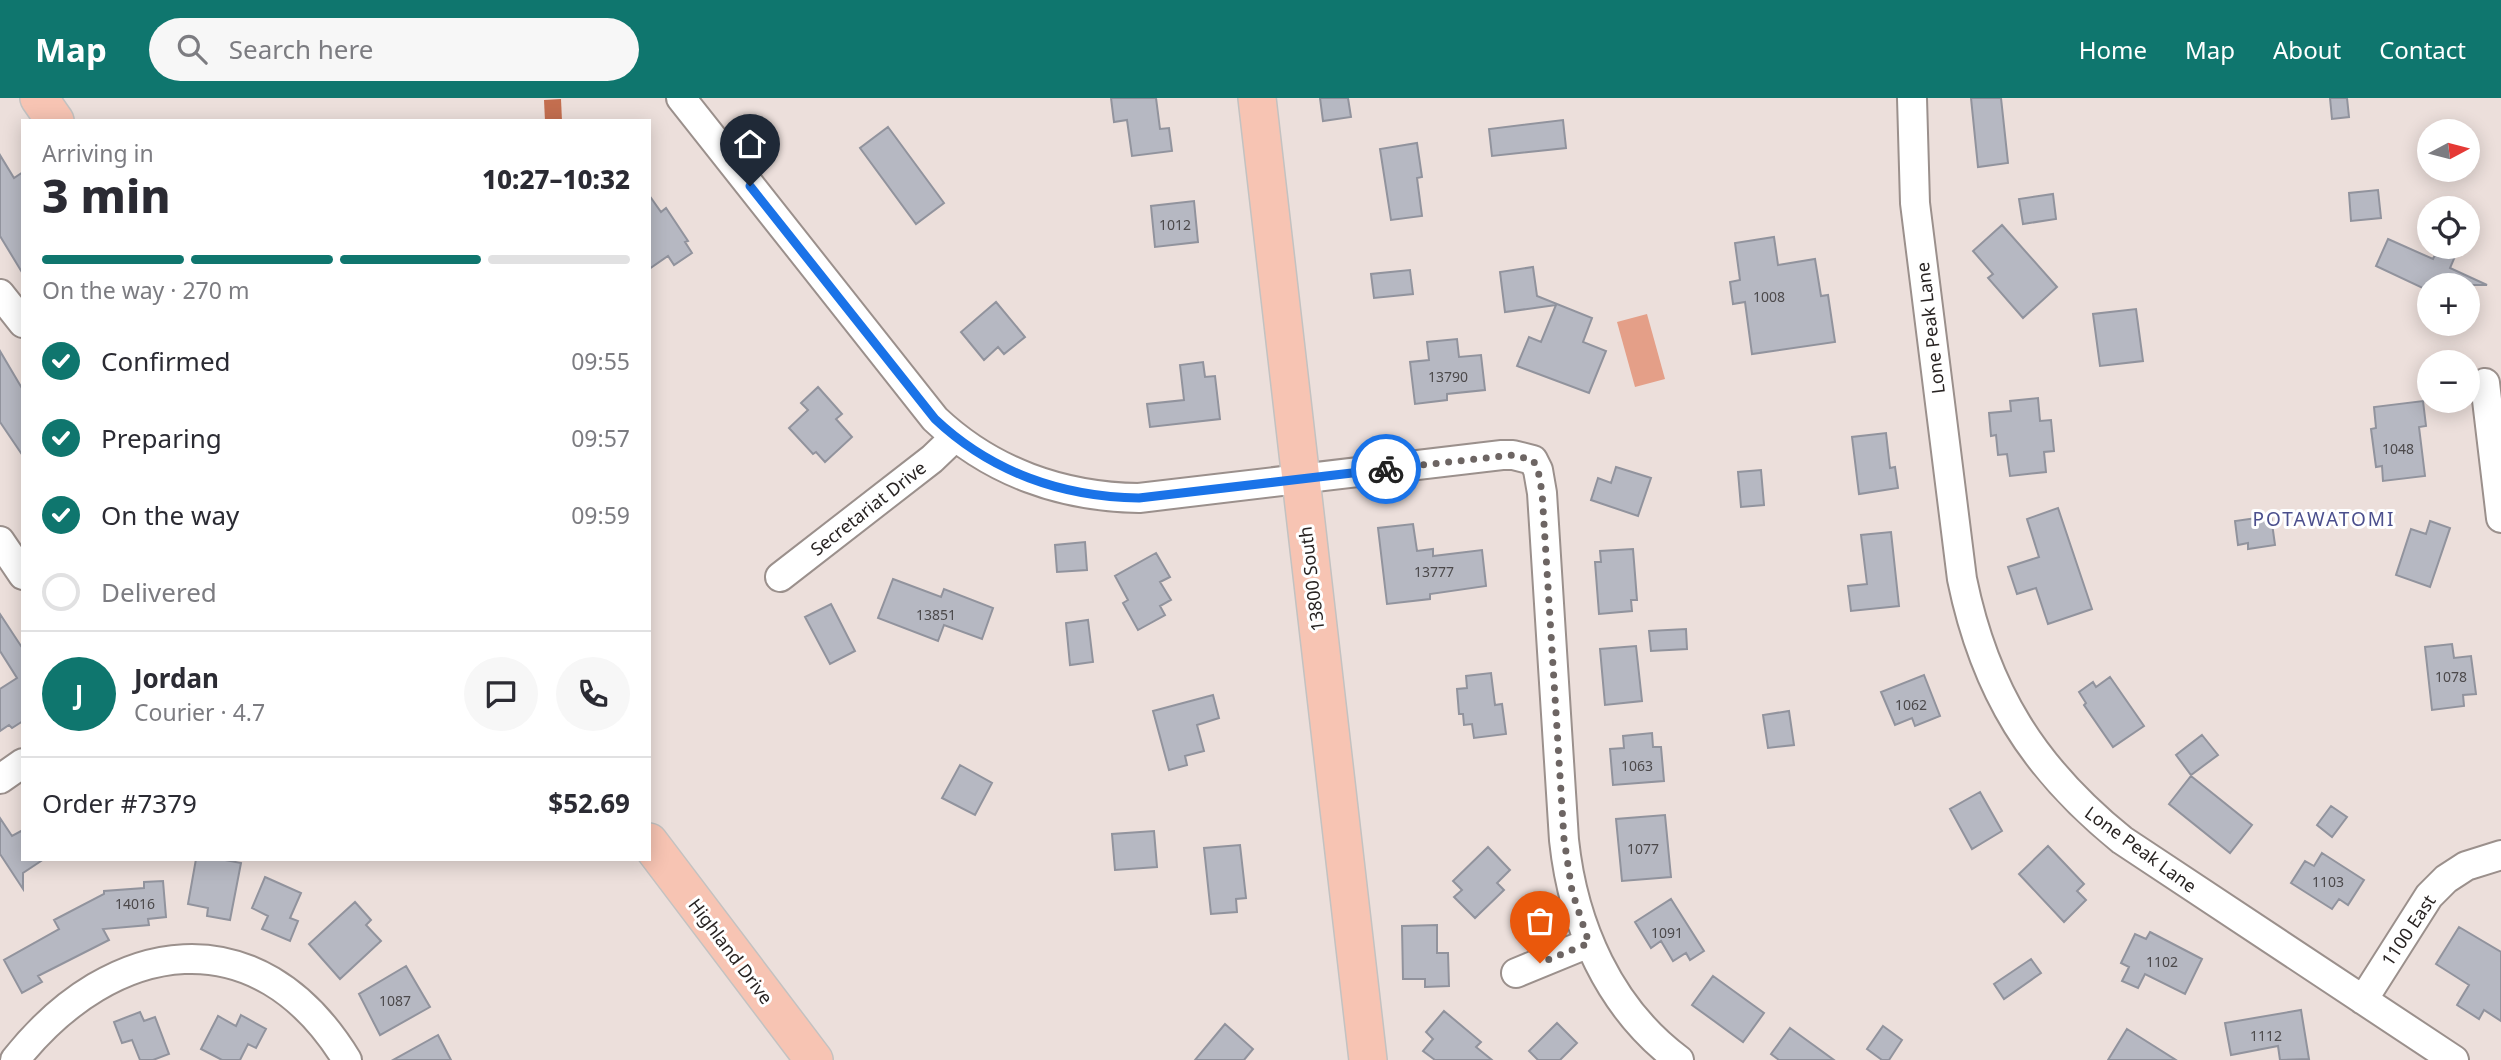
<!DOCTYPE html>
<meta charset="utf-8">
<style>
:root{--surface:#fff;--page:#f7f7f7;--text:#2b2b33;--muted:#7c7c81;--line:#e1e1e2;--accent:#0f766e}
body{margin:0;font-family:"Noto Sans",sans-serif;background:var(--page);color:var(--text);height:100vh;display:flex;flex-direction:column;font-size:26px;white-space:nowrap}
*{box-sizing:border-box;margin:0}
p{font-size:23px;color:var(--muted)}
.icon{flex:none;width:38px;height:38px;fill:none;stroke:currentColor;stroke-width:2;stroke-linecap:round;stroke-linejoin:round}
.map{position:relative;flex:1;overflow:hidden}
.sheet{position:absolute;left:21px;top:21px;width:630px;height:742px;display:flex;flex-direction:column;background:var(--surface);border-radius:0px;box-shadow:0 4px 18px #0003}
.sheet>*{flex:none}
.needle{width:46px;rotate:83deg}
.fabs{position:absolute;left:2417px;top:21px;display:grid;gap:14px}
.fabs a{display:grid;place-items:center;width:63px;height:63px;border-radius:50%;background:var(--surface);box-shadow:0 4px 18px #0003;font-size:35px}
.pin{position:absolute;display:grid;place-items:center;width:60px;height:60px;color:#fff;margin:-72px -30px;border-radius:50% 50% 50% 0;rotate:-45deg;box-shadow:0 0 7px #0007}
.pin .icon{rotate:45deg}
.courier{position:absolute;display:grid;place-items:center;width:70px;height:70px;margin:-35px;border:5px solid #1a73e8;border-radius:50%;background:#fff;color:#222;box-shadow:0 2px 9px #0007}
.summary em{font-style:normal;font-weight:800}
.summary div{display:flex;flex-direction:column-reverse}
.summary{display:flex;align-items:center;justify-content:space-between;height:119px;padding:0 21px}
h1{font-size:46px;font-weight:800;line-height:52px}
.bar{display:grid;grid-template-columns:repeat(4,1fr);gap:10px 7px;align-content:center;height:84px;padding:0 21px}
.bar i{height:9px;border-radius:5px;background:var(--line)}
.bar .on{background:var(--accent)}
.bar p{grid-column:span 4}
.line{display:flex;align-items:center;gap:18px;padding:0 21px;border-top:2px solid var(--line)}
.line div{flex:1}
.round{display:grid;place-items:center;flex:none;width:74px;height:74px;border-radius:37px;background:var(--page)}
ol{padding:0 21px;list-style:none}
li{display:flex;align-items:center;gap:21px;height:77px}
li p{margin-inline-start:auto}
li .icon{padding:7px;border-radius:50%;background:var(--accent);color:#fff;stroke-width:4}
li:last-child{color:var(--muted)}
li i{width:38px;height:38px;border:4px solid var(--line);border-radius:50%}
header{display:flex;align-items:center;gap:42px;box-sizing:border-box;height:98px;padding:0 35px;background:var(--accent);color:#fff}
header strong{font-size:33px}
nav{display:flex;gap:38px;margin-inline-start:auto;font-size:24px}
.search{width:490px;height:63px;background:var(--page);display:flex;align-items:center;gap:18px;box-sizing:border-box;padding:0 24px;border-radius:38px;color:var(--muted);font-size:26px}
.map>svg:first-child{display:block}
.green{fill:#e49f88}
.water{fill:#c36e4f}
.building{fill:#b6b8c2;stroke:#91939d;stroke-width:2}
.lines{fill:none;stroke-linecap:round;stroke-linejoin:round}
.minor-casing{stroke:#9b908c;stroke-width:32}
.major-casing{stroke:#c3c2c1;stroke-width:40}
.minor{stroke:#fff;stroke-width:28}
.major{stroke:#f7c4b3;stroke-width:37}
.done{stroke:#6d6563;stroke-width:7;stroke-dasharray:0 12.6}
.route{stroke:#1a73e8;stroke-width:9}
.labels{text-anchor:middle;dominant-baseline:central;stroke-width:6;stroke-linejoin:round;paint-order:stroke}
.number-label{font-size:14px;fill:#4c494b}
.street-label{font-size:18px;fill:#292423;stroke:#fff}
.neighbourhood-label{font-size:19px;letter-spacing:2px;fill:#4b4f8d;stroke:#fff}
</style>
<header>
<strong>Map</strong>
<div class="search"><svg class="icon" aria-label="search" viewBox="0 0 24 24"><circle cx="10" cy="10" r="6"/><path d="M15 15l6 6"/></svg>Search here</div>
<nav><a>Home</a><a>Map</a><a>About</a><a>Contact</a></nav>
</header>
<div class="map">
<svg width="2501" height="962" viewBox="0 0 2501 962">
<rect width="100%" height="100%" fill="#ecdfdb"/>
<path class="green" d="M1647,216l18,65 -30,8 -18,-65z"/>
<path class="water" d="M561,1l1,22h-17l-1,-21z"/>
<path class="building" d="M1111,0h45l4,31 9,-1 3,23 -40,5 -5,-36 -13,2z
M1320,0h28l3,19 -28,4z
M1971,0h30l7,65 -30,4z
M2330,0h17l2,19 -17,2z
M1563,22l3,28 -74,8 -3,-27z
M888,29l56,76 -28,21 -56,-76z
M1417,45l5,34 -5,1 5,38 -31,4 -11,-71z
M0,57l14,23 9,-6v102l-23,-38z
M2378,92l3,28 -30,3 -2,-28z
M2053,96l3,25 -33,5 -4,-25z
M649,97l12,17 5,-4 22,33 -3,1 7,11 -18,12 -6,-9 -19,13z
M1194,103l4,41 -43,5 -4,-41z
M2002,127l55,62 -34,31 -35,-40 5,-4 -20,-23z
M1774,139l4,28 37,-6 6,37 7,-1 7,47 -83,12 -7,-52 -12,2 -3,-22 10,-2 -5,-37z
M2388,141l45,20 6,-12h20l-9,21 37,17h-58v6l-53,-25z
M1533,169l4,29 55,22 -9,24 23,9 -17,42 -72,-27 12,-29 12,5 15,-37 -51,7 -5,-40z
M1410,172l3,24 -39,4 -3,-24z
M996,204l29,35 -21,17 -6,-7 -14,13 -23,-28z
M2136,211l7,52 -43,5 -7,-52z
M1457,241l2,18 22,-2 4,35 -38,4v6l-32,4 -5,-42 19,-2 -2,-18z
M0,253l23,39v66l-23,-34z
M1203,264l2,15 10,-1 5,43 -70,8 -3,-23 37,-4 -4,-35z
M818,289l24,27 -6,5 16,18 -27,25 -9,-10 -3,2 -24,-26 19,-18 -7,-7z
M2038,300l2,23 11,-1 3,31 -10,1 2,20 -36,4 -3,-22 -9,1 -2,-20 -5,1 -2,-23 22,-2 -1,-10z
M2423,303l3,25 -7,1 6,49 -42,5 -1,-15 -6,1 -5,-38 5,-1 -2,-21z
M1886,335l4,35 5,-1 3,21 -39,6 -7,-57z
M1616,369l35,11 -13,38 -47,-16 7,-22 13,5z
M1761,372l3,35 -23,2 -3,-35z
M2058,410l34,101 -44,15 -12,-36 -19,6 -9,-27 31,-10 -12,-38z
M2271,418l4,29 -27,4v-6l-10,2 -3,-24z
M2430,423l20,7 -20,59 -34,-12 15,-46 15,5z
M1413,426l4,27 16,-2v7l49,-6 4,36 -56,8v5l-43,5 -9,-76z
M1891,434l8,74 -48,5 -3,-25 19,-2 -6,-49z
M1085,444l2,28 -30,2 -2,-27z
M1633,451l4,51h-6l1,11 -33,3 -4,-52h6l-1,-11z
M1156,455l14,24 -10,5 11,18 -11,6 5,9 -27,15 -15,-27 5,-3 -13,-24z
M893,481l48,18 3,-8 49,19 -11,31 -38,-14 -6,16 -60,-23z
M831,506l24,47 -25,13 -25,-47z
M0,516l23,35v72l-11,7 -3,-3 -9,6v-42l17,-11 -17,-27z
M1088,522l5,42 -23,3 -4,-42z
M1686,531l1,20 -36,2 -2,-20z
M2452,546l2,14 17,-2 5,38 -13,1 1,11 -32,4 -7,-63z
M1636,548l6,55 -37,4 -5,-56z
M1491,575l4,32 7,-1 4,30 -32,4 -2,-14 -8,1 -1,-11h-4l-2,-25 10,-1 -1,-12z
M1924,577l16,41 -25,10 -3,-8 -17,7 -14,-33z
M2110,579l34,49 -31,21 -29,-42 2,-2 -7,-11 14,-10 3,5z
M1213,597l6,23 -22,7 7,26 -19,5 2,9 -18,5 -16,-59z
M1789,613l5,34 -26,3 -5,-33z
M1652,635l1,14h8l3,34 -51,4 -3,-36 14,-1 -1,-12z
M2202,637l16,20 -27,20 -15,-20z
M960,667l32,18 -17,32 -33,-17z
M2191,678l61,49 -22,28 -61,-49z
M1980,694l22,39 -30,18 -22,-40z
M2331,708l16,11 -15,20 -15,-12z
M1665,717l6,62 -49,4 -6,-62z
M0,720l12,18 11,-6v29h21l-21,14v16l-23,-35z
M1154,733l3,36 -42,3 -3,-36z
M1240,747l6,53 -10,1 1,13 -26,2 -7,-66z
M2048,748l36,38 -7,7 9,9 -22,22 -45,-48z
M1488,749l22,23 -13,13 7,7 -29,28 -21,-21 8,-7 -9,-9z
M2322,755l42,27 -16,25 -9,-6 -7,10 -41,-26 14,-22 9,5z
M196,761h24l21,4 -11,57 -23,-4 1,-8 -20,-4z
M265,779l36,16 -11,25 8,3 -8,20 -28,-12 6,-13 -16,-8z
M163,783l3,36 -18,2 1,6 -46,4 6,11 -71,36 4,6 -20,11 -18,-33 55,-31 -5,-9 50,-26v-3l40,-3v-6z
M1671,801l33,52 -14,9 -4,-7 -13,8 -12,-20 -10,7 -16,-26z
M355,804l16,18 -5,5 15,16 -41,38 -31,-35z
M1437,827v28h11l1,33 -24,1v-8h-22l-1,-53z
M2459,829l42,25v69l-17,-11 -5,9 -22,-14 12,-20 -33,-21z
M2150,834l52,27 -17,35 -40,-20 -7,14 -16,-7 7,-14 -8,-4 14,-29 11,5z
M2031,861l10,14 -37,26 -10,-15z
M406,868l24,41 -50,28 -21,-41z
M1713,878l51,37 -21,29 -51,-37z
M2301,912l8,49 -29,1 -2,-14 -47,9 -6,-32z
M1444,913l37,31 -5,5 16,13h-57l-12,-9 10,-12 -7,-7z
M140,914l4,9 11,-4 14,37 -16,6h-13l-8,-20 -10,3 -8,-21z
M241,917l25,14 -10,19 -8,-4 -8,16h-18l-21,-11 17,-33 18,10z
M1557,925l20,20 -17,17h-22l-9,-9z
M1225,926l28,25 -9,11h-49z
M1883,928l19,14 -13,20h-7l-15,-11z
M1790,930l44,32h-55l-8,-6z
M2127,931l49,31h-68z
M438,937l13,25h-58z"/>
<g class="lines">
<g class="minor-casing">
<path id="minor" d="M681,0l254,321c56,53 127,78 204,79l363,-43h11l20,5 5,10 4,23 22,347c9,85 45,168 115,220
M1912,0l3,105 47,376c23,112 71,189 160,261l332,220
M0,196l23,29
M2485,285l16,135
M0,443l23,34
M780,479l152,-118 23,-22
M0,681l23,-16
M1516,875l73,-30
M2363,902l66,-104 17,-17 20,-13 35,-11
M15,962c97,-123 243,-146 332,0"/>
</g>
<g class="major-casing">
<path id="major" d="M39,0l16,23
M1257,0l111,962
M649,744l165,218"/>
</g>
<use href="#minor" class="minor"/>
<use href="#major" class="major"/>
</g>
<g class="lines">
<path class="done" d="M1386,371l127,-14 20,5 5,10 4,22 22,347 8,52 17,52 -49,20"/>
<path class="route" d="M750,88l185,233c56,53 127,78 204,79l247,-29"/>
</g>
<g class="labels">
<g class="number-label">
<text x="1175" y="126">1012</text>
<text x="1769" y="198">1008</text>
<text x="1448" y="278">13790</text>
<text x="2398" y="350">1048</text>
<text x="1434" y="473">13777</text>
<text x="936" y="516">13851</text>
<text x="2451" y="578">1078</text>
<text x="1911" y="606">1062</text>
<text x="1637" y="667">1063</text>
<text x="1643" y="750">1077</text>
<text x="2328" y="783">1103</text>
<text x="135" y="805">14016</text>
<text x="1667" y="834">1091</text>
<text x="2162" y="863">1102</text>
<text x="395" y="902">1087</text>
<text x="2266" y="937">1112</text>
</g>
<g class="street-label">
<text transform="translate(1930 230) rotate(-97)">Lone Peak Lane</text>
<text transform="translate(868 410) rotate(-38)">Secretariat Drive</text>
<text transform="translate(1311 481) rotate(-97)">13800 South</text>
<text transform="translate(2141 751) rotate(36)">Lone Peak Lane</text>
<text transform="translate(2408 832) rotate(-56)">1100 East</text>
<text transform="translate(731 853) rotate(53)">Highland Drive</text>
</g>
<g class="neighbourhood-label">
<text x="2324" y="421">POTAWATOMI</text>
</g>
</g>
</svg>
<div class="fabs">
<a><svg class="needle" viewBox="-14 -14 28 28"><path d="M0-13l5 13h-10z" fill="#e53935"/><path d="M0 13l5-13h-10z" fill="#7c7c81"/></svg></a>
<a><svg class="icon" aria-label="locate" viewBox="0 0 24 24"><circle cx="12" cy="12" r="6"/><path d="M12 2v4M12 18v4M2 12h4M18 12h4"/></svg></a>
<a>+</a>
<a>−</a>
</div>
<div class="pin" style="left:1540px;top:865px;background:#ea580c"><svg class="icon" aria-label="bag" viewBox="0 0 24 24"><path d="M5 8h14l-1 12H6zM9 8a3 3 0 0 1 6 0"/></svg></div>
<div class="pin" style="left:750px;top:88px;background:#1f2937"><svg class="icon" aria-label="home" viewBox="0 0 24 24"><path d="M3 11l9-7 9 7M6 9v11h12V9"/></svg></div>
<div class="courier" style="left:1386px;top:371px"><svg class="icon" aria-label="bike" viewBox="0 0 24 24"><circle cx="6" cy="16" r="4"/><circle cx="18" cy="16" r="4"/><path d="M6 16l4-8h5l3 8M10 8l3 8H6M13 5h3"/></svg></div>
<section class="sheet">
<div class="summary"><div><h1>3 min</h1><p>Arriving in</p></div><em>10:27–10:32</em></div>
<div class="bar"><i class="on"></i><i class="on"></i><i class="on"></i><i></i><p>On the way · 270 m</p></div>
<ol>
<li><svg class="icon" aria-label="check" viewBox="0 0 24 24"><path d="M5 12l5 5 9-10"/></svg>Confirmed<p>09:55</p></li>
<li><svg class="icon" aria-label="check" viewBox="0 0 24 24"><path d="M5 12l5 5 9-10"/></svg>Preparing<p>09:57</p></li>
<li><svg class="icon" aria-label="check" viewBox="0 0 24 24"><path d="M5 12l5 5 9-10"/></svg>On the way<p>09:59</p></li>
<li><i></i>Delivered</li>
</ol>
<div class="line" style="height:126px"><b class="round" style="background:var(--accent);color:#fff">J</b><div><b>Jordan</b><p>Courier · 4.7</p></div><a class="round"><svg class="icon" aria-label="chat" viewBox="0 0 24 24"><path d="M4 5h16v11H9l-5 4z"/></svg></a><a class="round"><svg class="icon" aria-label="phone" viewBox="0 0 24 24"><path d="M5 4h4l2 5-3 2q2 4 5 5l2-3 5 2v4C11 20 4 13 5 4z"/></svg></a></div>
<div class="line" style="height:91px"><div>Order #7379</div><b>$52.69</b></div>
</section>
</div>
